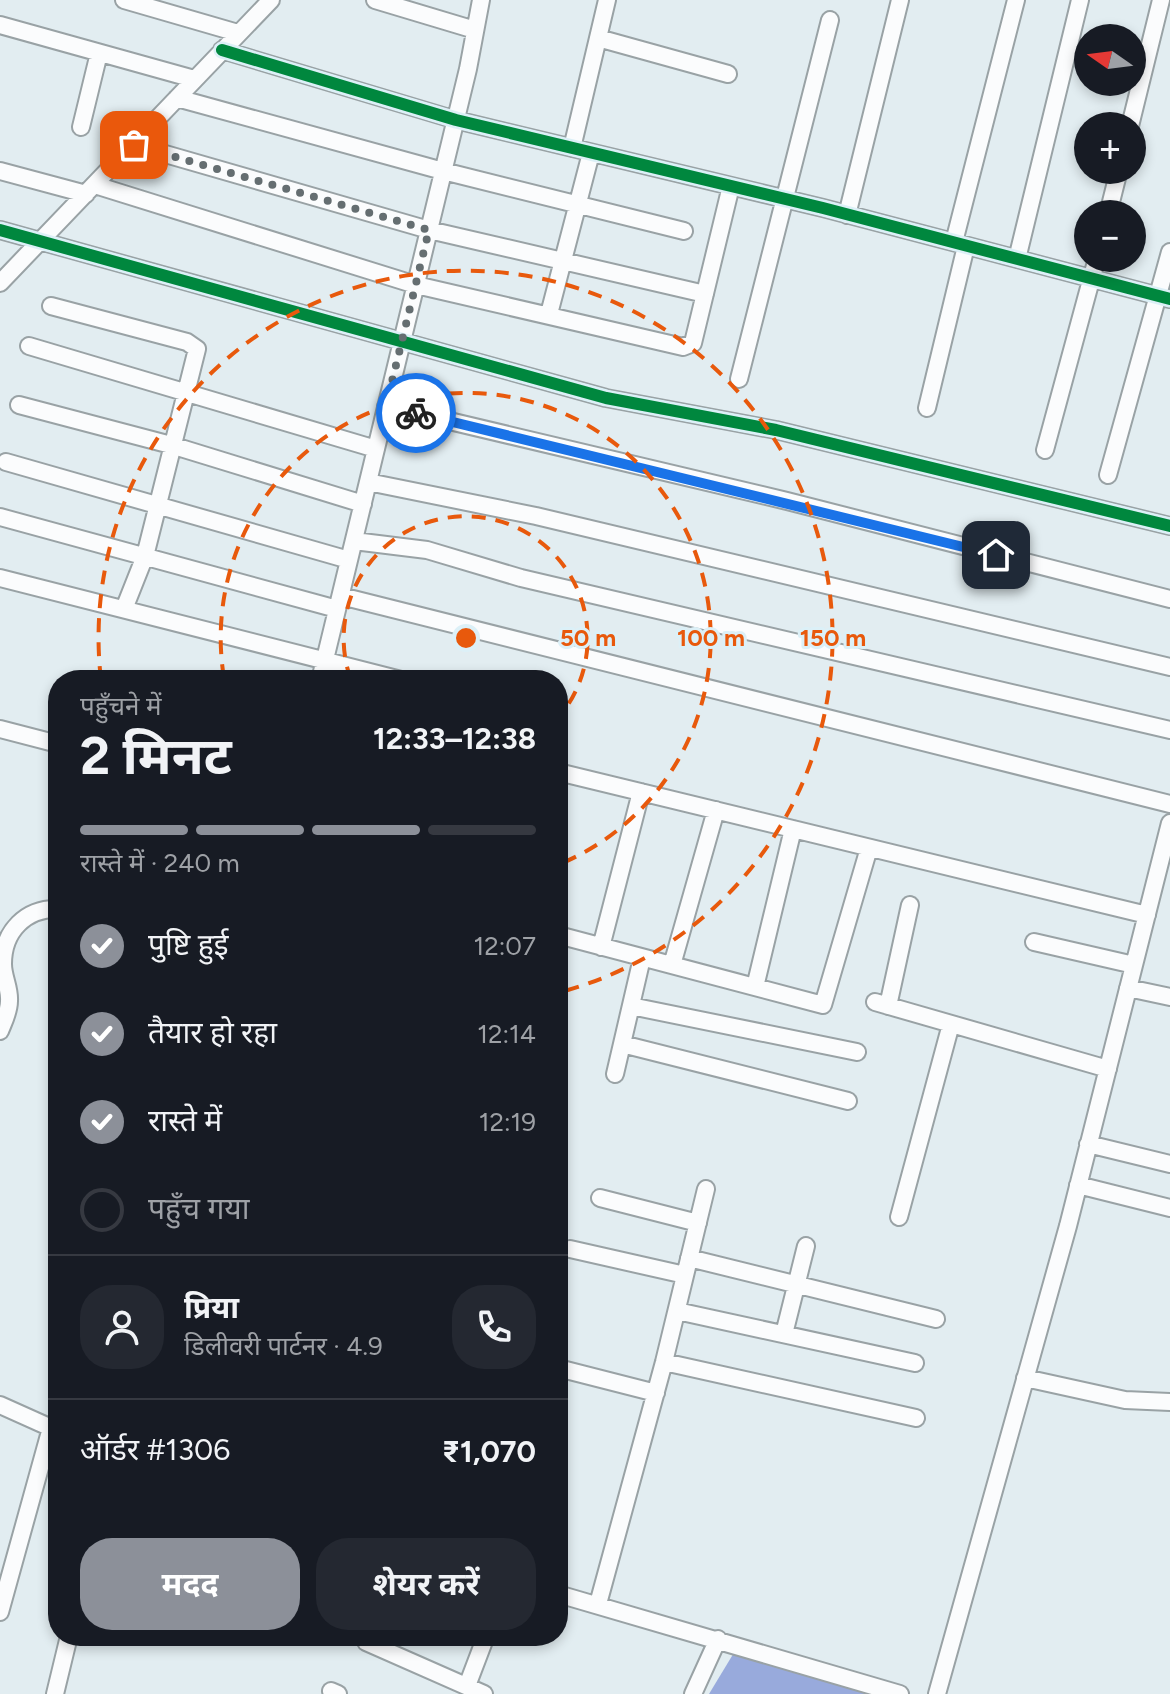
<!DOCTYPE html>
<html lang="hi">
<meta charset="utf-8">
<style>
:root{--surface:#171b24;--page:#242831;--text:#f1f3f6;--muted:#9ea1a6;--line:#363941;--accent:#8c9099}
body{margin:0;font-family:Figtree,"Noto Sans Devanagari",sans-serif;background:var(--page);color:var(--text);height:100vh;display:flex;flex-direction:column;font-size:30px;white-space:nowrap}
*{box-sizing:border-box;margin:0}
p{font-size:26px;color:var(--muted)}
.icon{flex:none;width:44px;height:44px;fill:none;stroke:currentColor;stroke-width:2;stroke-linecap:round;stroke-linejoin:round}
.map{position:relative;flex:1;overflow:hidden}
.drawer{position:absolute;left:48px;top:670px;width:520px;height:976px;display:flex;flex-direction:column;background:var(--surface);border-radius:32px;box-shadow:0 4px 12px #0003}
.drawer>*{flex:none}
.needle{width:52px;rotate:284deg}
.buttons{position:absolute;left:1074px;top:24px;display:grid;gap:16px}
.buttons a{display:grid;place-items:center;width:72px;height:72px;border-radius:50%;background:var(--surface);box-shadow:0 4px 12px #0003;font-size:40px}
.pin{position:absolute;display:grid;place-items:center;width:68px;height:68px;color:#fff;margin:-34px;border-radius:16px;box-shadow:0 4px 12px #0006}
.courier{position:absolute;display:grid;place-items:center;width:80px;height:80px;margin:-40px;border:6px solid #1a73e8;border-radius:50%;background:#fff;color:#222;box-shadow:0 2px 10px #0007}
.headline em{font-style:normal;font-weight:700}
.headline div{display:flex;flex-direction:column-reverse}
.headline{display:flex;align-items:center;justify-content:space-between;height:136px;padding:0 32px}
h1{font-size:52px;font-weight:700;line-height:60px}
.bar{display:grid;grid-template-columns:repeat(4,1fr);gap:12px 8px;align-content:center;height:96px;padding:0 32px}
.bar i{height:10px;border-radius:6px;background:var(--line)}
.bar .selected{background:var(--accent)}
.bar p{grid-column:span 4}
.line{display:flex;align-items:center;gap:20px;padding:0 32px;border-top:2px solid var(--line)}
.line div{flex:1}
.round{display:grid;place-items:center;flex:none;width:84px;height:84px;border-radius:32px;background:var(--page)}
ol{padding:0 32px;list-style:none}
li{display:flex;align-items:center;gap:24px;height:88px}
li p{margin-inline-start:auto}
li .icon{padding:8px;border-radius:50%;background:var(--accent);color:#fff;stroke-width:4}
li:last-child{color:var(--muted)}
li i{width:44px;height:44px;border:4px solid var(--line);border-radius:50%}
.action{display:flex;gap:16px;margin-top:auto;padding:16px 32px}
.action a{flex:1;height:92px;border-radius:32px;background:var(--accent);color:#fff;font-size:32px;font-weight:700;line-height:92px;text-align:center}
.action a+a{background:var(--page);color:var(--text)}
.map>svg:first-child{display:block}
.water{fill:#98aadc}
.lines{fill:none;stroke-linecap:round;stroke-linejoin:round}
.minor-casing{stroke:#99a2a5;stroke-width:20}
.minor{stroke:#fbfcfd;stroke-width:16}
.cycleway-casing{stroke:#dcf0f7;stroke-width:17}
.cycleway{stroke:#00873e;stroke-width:12}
.done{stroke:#656e71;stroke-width:8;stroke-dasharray:0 14.4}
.route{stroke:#1a73e8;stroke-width:10}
.ring{fill:none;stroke:#e8590c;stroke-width:4;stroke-dasharray:14 10}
.centre{fill:#e8590c;stroke:#dcf0f7;stroke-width:4}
.ring-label{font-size:24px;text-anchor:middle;font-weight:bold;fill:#e8590c;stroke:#dcf0f7;stroke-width:6;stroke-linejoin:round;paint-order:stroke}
</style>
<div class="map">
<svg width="1170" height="1694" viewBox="0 0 1170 1694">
<rect width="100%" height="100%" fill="#e2edf1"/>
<path class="water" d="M735,1651l133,43h-159z"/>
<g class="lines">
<g class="minor-casing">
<path id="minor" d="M124,0l114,33
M375,0l100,30
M0,25l194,54
M598,38l130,36
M222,50l234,70 367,88 347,91
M177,98l266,73 241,60
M1130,126l31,-126
M81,127l18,-74
M134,145l295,85 276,64
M572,148l35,-148
M0,171l86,23
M95,185l321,100 267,62 10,-4 38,-157
M1108,214l11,-44
M847,215l53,-215
M0,230l606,168 170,32 394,96
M954,242l62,-242
M1017,259l63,-259
M0,283l271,-283
M51,306l136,36 10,7 -52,207 -21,53
M549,314l42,-161
M29,346l347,103
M739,379l91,-359
M19,405l152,40 192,59
M386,406l401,95 383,98
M927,408l39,-162
M1045,450l52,-192
M6,462l343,98
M1108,475l62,-223
M368,482l168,34 634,151
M0,517l337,92
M354,541l73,9 94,28 649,152
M0,578l401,102
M341,596l829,208
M320,680l148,-611 13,-69
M0,729l58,15
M558,772l589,143
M558,935l265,70 46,-157
M1034,942l100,23
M601,947l40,-155
M672,965l44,-155
M755,987l38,-158
M1128,988l42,9
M875,1002l233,67
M631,1006l226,46
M888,1006l22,-101
M0,1031c4,-10 9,-19 9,-30 1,-13 -6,-24 -6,-37 0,-33 23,-56 55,-55
M622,1044l226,57
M615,1074l27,-116
M1088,1144l82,20
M1078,1185l92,23
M600,1198l98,25
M899,1217l52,-193
M570,1249l115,26
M689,1258l247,61
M677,1311l238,52
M784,1334l22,-88
M664,1362l252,56
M558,1368l98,25
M1025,1378l100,22 45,2
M0,1405l58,26
M558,1594l342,100
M598,1604l66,-242 42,-173
M0,1612l51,-184
M366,1642l118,52
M467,1686l19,-50
M331,1691l7,3
M55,1694l14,-58
M693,1694l25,-55
M937,1694l131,-468 102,-403"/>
</g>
<use href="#minor" class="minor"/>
<g class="cycleway-casing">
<path id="cycleway" d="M222,50l234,70 367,88 347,91
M0,230l606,168 170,32 394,96"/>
</g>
<use href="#cycleway" class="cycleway"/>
</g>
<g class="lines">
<path class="done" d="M134,145l295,85 -43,176 30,7"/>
<path class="route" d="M416,413l580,142"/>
</g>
<g class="ring">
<path d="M351 680A122 122 0 1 1 558 718"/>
<path d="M224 678A245 245 0 1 1 560 864"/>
<path d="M101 680A367 367 0 1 1 561 992"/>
</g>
<circle cx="466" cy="638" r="12" class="centre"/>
<g class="ring-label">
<text x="588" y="646">50 m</text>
<text x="711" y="646">100 m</text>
<text x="833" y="646">150 m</text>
</g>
</svg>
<div class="buttons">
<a><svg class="needle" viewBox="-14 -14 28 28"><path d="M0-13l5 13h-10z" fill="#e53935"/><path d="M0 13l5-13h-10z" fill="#9ea1a6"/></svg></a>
<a>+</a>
<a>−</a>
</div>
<div class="pin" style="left:134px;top:145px;background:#ea580c"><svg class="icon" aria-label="bag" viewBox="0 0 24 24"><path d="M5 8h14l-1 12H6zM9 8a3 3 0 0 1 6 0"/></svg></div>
<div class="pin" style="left:996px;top:555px;background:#1f2937"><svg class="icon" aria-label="home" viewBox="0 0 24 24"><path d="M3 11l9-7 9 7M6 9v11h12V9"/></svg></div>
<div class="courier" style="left:416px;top:413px"><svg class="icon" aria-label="bike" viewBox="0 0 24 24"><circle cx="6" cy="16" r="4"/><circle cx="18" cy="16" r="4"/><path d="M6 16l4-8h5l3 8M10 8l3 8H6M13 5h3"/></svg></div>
<section class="drawer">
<div class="headline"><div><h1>2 मिनट</h1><p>पहुँचने में</p></div><em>12:33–12:38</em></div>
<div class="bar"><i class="selected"></i><i class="selected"></i><i class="selected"></i><i></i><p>रास्ते में · 240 m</p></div>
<ol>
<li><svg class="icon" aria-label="check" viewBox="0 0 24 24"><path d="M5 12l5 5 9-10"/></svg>पुष्टि हुई<p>12:07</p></li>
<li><svg class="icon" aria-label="check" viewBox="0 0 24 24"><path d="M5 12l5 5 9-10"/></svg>तैयार हो रहा<p>12:14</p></li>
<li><svg class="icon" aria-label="check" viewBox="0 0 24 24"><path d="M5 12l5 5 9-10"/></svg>रास्ते में<p>12:19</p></li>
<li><i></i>पहुँच गया</li>
</ol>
<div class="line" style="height:144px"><a class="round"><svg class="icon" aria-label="person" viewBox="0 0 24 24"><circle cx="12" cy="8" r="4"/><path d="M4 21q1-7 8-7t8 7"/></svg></a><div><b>प्रिया</b><p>डिलीवरी पार्टनर · 4.9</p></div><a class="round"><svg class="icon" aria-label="phone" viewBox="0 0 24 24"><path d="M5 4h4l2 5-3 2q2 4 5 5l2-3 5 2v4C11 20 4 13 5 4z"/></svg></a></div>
<div class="line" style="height:104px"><div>ऑर्डर #1306</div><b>₹1,070</b></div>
<div class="action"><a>मदद</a><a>शेयर करें</a></div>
</section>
</div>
